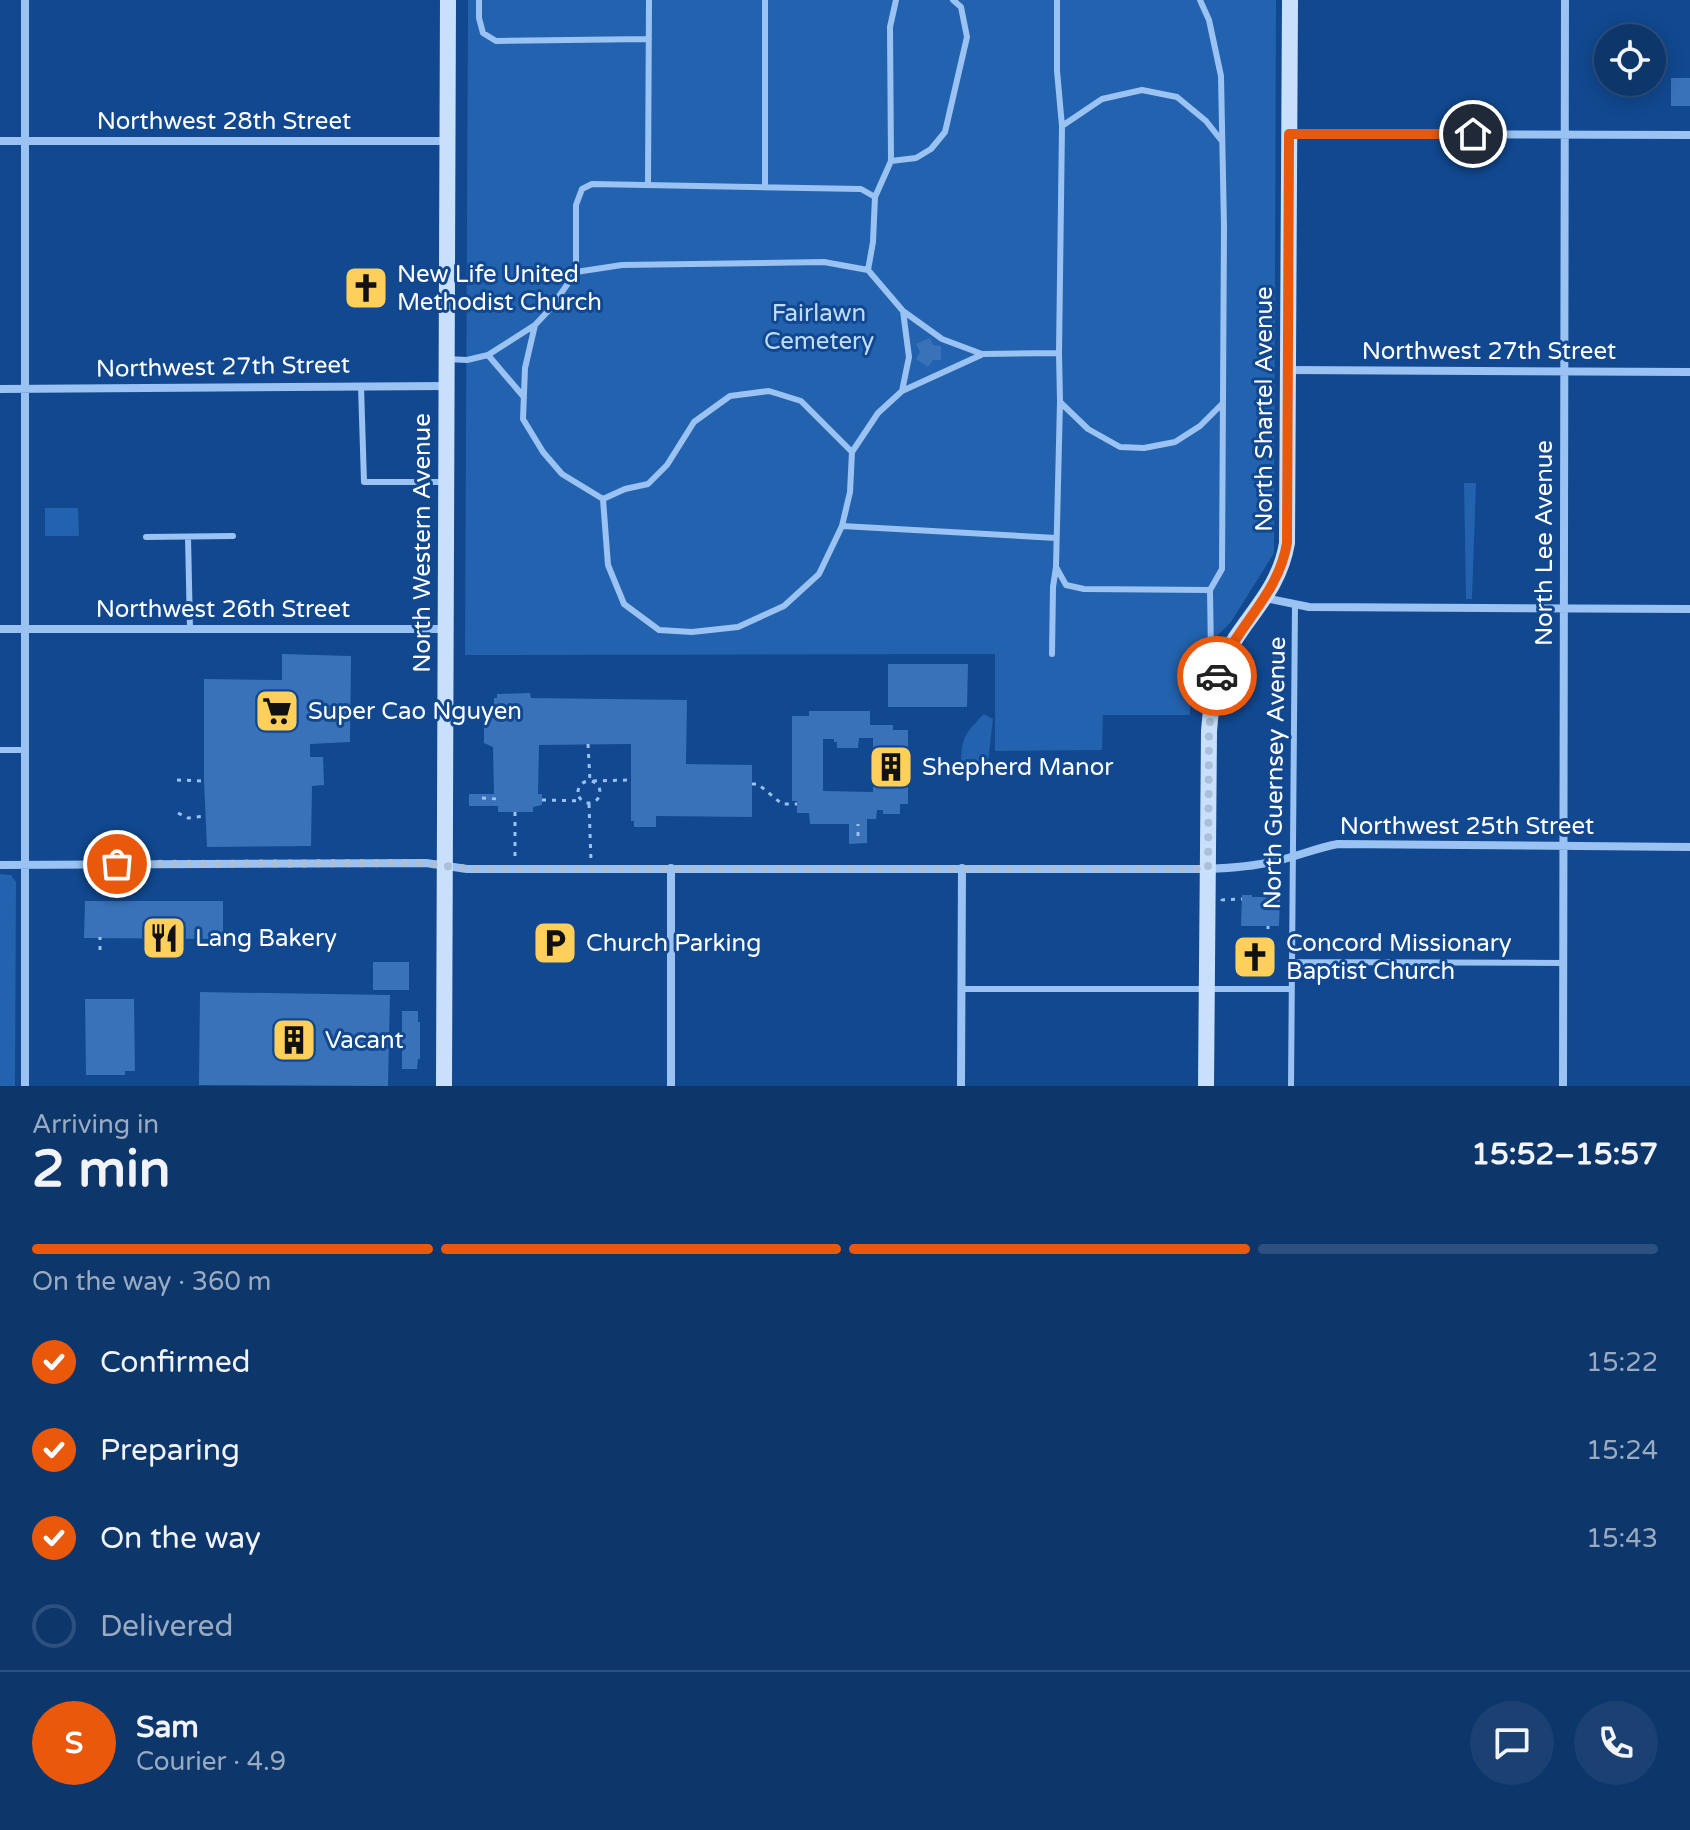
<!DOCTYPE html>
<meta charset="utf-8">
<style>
:root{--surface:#0d366b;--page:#1b4173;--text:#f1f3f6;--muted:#9aabc1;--line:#2d507e;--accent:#ea580c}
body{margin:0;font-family:"Varela Round",sans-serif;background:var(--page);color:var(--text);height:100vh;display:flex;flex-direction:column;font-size:30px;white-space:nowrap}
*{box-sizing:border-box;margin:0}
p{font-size:26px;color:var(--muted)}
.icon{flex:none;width:44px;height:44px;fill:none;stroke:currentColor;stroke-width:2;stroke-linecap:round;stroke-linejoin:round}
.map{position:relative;height:1086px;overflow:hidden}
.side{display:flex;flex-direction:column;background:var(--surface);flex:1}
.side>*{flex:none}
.tools{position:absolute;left:1594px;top:24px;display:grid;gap:16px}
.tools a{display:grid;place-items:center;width:72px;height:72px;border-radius:50%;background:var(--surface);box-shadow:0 4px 20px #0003,0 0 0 2px var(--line);font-size:40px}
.pin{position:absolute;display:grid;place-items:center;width:68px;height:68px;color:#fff;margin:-34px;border:4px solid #fff;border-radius:50%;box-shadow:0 2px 8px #0007}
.courier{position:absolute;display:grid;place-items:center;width:80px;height:80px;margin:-40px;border:6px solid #ea580c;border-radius:50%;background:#fff;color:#222;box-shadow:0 2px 10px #0007}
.head em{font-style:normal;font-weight:800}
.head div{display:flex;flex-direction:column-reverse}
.head{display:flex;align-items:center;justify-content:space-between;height:136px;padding:0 32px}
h1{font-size:52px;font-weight:800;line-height:60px}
.bar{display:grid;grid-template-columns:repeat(4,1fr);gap:12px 8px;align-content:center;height:96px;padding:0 32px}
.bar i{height:10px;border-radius:6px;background:var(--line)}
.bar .current{background:var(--accent)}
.bar p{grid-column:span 4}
.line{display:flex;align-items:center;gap:20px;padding:0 32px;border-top:2px solid var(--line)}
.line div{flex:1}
.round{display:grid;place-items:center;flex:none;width:84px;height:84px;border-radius:42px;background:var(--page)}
ol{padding:0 32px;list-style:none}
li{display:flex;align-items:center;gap:24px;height:88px}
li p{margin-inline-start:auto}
li .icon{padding:8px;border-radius:50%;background:var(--accent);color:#fff;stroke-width:4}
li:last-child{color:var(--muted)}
li i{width:44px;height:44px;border:4px solid var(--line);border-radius:50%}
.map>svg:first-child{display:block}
.green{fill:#2262ae}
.building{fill:#3972b9;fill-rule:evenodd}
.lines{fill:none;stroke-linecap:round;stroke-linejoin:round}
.path{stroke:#9ac2f2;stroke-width:3;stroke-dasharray:4 6;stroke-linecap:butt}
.lane{stroke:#9ac2f2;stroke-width:6}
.street{stroke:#9ac2f2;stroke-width:8}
.secondary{stroke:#c9e0fc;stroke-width:16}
.done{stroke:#acbfd8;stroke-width:8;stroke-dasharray:0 14.4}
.route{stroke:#ea580c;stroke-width:10}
.labels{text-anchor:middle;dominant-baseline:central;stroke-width:6;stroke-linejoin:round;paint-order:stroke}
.street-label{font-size:24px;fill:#fff;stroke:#11488f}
.poi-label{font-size:24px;fill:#fff;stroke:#11488f;text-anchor:start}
.park-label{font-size:24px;fill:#c1ddfd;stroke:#11488f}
</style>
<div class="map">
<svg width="1690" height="1086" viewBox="0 0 1690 1086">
<rect width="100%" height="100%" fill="#11488f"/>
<path class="green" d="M468,0h808l-2,553 -43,69 -32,32h-8l-1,61h-87l-1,35 -107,1v-97l-530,1z
M1464,483h12l-4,116h-6z
M45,508h33l1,28h-34z
M984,714l9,5 -6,52h-26c0,-31 1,-35 23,-57z
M0,874l11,1 5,7 -1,204h-15z"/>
<path class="building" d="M1671,78h19v28h-19z
M930,338l3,7 8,1v14h-8l-5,7 -12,-8 4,-7 -4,-8z
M282,654l69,2 -1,86 -40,2v13h13l1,28 -12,1 -1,60 -104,1 -3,-66v-102l78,1z
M1273,657h9v11h-10z
M888,664h80l-1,43h-79z
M530,693l1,5 156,2 -1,64 66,1v52l-96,-1v11h-22v-6h-3v-77l-92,1 -1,49h4v11l-9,2v5h-35v-6h-29v-12h25l-1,-47 -9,-4v-25h10v-20h3v-4z
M809,711h61v14h23v5h15v74h-8v10h-17v-4h-6l-1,9h-9v24l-18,1v-20h-39l-1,-11h-12v-12h-5v-85h17zM859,738h14v54l-50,-1v-52h11v3h3v6h21z
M1242,895h10v2h28l-1,29h-38z
M85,901h138v38l-139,-1z
M373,962h36v28h-36z
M200,992l190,3 -2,91 -189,-1z
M85,999h49l1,72h-10v4h-39z
M402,1011h16v11h2v37h-2l-1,10h-15z"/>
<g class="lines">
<path class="path" d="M588,744l2,37 41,-1
M177,780l27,1
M578 792a11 11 0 1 1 22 0a11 11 0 1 1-22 0Z
M752,784h6l24,20h15
M482,798l16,1
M542,800l40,1
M589,804l2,57
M515,812v48
M178,813l10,5 18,-2
M858,836v-12
M1222,901v-1l20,-1
M1268,926v3
M100,950v-13
M164,950v-12"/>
<path class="lane" d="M479,0v18l4,15 13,8 153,-2
M765,0v187
M1057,0v71l5,55
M1200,0l9,20 12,56 3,151 -2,342 -12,21 1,65 3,16
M891,161l25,-3 15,-9 14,-17 22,-95 -6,-30 -8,-7
M648,184l1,-184
M875,197l16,-36 -1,-134 6,-27
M576,272v-67l6,-16 10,-5 269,5 14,8 -2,45 -5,28 35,41 39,28 40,15 77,-1
M488,355l47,-30
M447,359l20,1 21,-5 35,41
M361,386l3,96h82
M902,391l7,-34 -6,-46
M1060,402l28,27 32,18 24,1 31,-6 25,-16 22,-22
M603,499l5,66 16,39 35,26 33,2 46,-5 46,-21 35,-32 23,-48 8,-34 2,-40 26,-39 24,-22 79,-36
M603,499l-41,-25 -19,-22 -20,-33 2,-51 10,-43 15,-16 26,-37 46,-7 202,-3 44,8
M603,499l22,-10 23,-5 19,-19 27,-43 36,-26 39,-5 32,10 51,51
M842,526l214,12
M146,537l87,-1
M188,537l2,92
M1210,590l-126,-1 -18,-4 -10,-18 4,-165 -1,-49 3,-227 40,-27 40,-9 35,7 29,24 15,19
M1052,654l1,-67 3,-20
M0,750h25
M1291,962l272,1
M961,989h330
M1291,1086l4,-482"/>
<path class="street" d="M25,0v1086
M1290,134l400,1
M0,141h447
M1289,370l401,2
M0,389l446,-3
M1265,598l44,9 381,2
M0,629h445
M0,865l426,-2 41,6h741c21,-1 42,-2 63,-7 23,-4 44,-14 67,-18l352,3
M671,1086v-218
M961,1086l1,-218
M1563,1086l2,-1086"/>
<path class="secondary" d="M444,1086l4,-1086
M1206,1086l3,-355c2,-23 4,-47 13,-68 19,-44 56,-67 65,-120l3,-543"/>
</g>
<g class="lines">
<path class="done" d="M117,864l309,-1 41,6h741l1,-138 3,-31 5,-24"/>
<path class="route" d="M1217,676c17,-49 61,-79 70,-133l2,-409h184"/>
</g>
<defs>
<g id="church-square" transform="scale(2.3)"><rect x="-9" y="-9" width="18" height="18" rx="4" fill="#ffcf5b" stroke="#11488f"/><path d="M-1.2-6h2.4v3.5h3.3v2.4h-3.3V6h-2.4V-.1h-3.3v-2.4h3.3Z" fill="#111"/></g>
<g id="supermarket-square" transform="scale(2.3)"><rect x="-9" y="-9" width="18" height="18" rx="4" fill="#ffcf5b" stroke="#11488f"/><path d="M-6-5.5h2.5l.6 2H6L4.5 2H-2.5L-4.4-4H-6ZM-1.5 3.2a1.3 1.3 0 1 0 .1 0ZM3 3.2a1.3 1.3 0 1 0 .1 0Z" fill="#111"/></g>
<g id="building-square" transform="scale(2.3)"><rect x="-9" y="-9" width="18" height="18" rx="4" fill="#ffcf5b" stroke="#11488f"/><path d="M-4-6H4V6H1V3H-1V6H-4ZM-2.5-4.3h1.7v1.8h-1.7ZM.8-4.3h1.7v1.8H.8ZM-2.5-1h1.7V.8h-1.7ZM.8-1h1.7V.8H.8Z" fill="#111"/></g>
<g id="restaurant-square" transform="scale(2.3)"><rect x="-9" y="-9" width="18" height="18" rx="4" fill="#ffcf5b" stroke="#11488f"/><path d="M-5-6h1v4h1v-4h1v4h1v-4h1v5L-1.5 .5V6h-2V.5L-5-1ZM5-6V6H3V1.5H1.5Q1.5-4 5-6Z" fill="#111"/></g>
<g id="parking-square" transform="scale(2.3)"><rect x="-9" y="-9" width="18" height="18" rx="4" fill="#ffcf5b" stroke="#11488f"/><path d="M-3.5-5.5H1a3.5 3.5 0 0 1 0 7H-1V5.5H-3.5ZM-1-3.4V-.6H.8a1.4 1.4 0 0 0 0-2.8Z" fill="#111"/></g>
</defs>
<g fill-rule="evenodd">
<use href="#church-square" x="366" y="288"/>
<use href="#supermarket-square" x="277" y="711"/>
<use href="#building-square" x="891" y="767"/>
<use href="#restaurant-square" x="164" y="938"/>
<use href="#parking-square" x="555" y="943"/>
<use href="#church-square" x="1255" y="957"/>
<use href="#building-square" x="294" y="1040"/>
</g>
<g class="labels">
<g class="street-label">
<text x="224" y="121">Northwest 28th Street</text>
<text x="1489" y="351">Northwest 27th Street</text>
<text transform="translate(223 367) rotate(-1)">Northwest 27th Street</text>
<text transform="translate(1264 409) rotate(-90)">North Shartel Avenue</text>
<text transform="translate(422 543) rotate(-90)">North Western Avenue</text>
<text transform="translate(1544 543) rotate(-90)">North Lee Avenue</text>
<text x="223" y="609">Northwest 26th Street</text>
<text transform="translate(1275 773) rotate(-89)">North Guernsey Avenue</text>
<text x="1467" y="826">Northwest 25th Street</text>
</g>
<g class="poi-label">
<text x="397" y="274">New Life United<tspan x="397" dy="28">Methodist Church</tspan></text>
<text x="308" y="711">Super Cao Nguyen</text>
<text x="922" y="767">Shepherd Manor</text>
<text x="195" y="938">Lang Bakery</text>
<text x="586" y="943">Church Parking</text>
<text x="1286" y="943">Concord Missionary<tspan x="1286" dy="28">Baptist Church</tspan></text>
<text x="325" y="1040">Vacant</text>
</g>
<g class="park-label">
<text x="819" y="313">Fairlawn<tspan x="819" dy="28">Cemetery</tspan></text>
</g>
</g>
</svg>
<div class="tools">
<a><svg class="icon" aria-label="locate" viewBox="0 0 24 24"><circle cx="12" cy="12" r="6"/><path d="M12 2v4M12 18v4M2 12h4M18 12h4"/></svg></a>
</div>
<div class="pin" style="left:117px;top:864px;background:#ea580c"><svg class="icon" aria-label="bag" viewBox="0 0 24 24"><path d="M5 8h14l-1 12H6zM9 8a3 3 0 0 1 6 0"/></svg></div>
<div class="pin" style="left:1473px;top:134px;background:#1f2937"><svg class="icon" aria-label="home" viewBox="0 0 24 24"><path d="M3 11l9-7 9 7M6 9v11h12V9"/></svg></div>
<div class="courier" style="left:1217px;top:676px"><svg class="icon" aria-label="car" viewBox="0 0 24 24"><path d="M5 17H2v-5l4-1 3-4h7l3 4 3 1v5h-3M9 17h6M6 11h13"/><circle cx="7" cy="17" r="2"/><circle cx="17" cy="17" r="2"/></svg></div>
</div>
<section class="side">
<div class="head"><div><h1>2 min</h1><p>Arriving in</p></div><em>15:52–15:57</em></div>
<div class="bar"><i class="current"></i><i class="current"></i><i class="current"></i><i></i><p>On the way · 360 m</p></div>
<ol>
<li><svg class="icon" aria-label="check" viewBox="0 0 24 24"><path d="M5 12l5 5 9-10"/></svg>Confirmed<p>15:22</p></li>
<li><svg class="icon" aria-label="check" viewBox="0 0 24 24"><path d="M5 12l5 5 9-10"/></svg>Preparing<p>15:24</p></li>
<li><svg class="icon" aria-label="check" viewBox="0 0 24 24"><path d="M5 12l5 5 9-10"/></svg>On the way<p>15:43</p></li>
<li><i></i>Delivered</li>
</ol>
<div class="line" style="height:144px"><b class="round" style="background:var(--accent);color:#fff">S</b><div><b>Sam</b><p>Courier · 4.9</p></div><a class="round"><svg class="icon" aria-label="chat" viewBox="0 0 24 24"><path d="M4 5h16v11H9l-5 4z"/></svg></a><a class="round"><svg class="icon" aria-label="phone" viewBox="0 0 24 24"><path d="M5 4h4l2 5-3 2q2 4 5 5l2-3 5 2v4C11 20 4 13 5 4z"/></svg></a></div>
</section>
